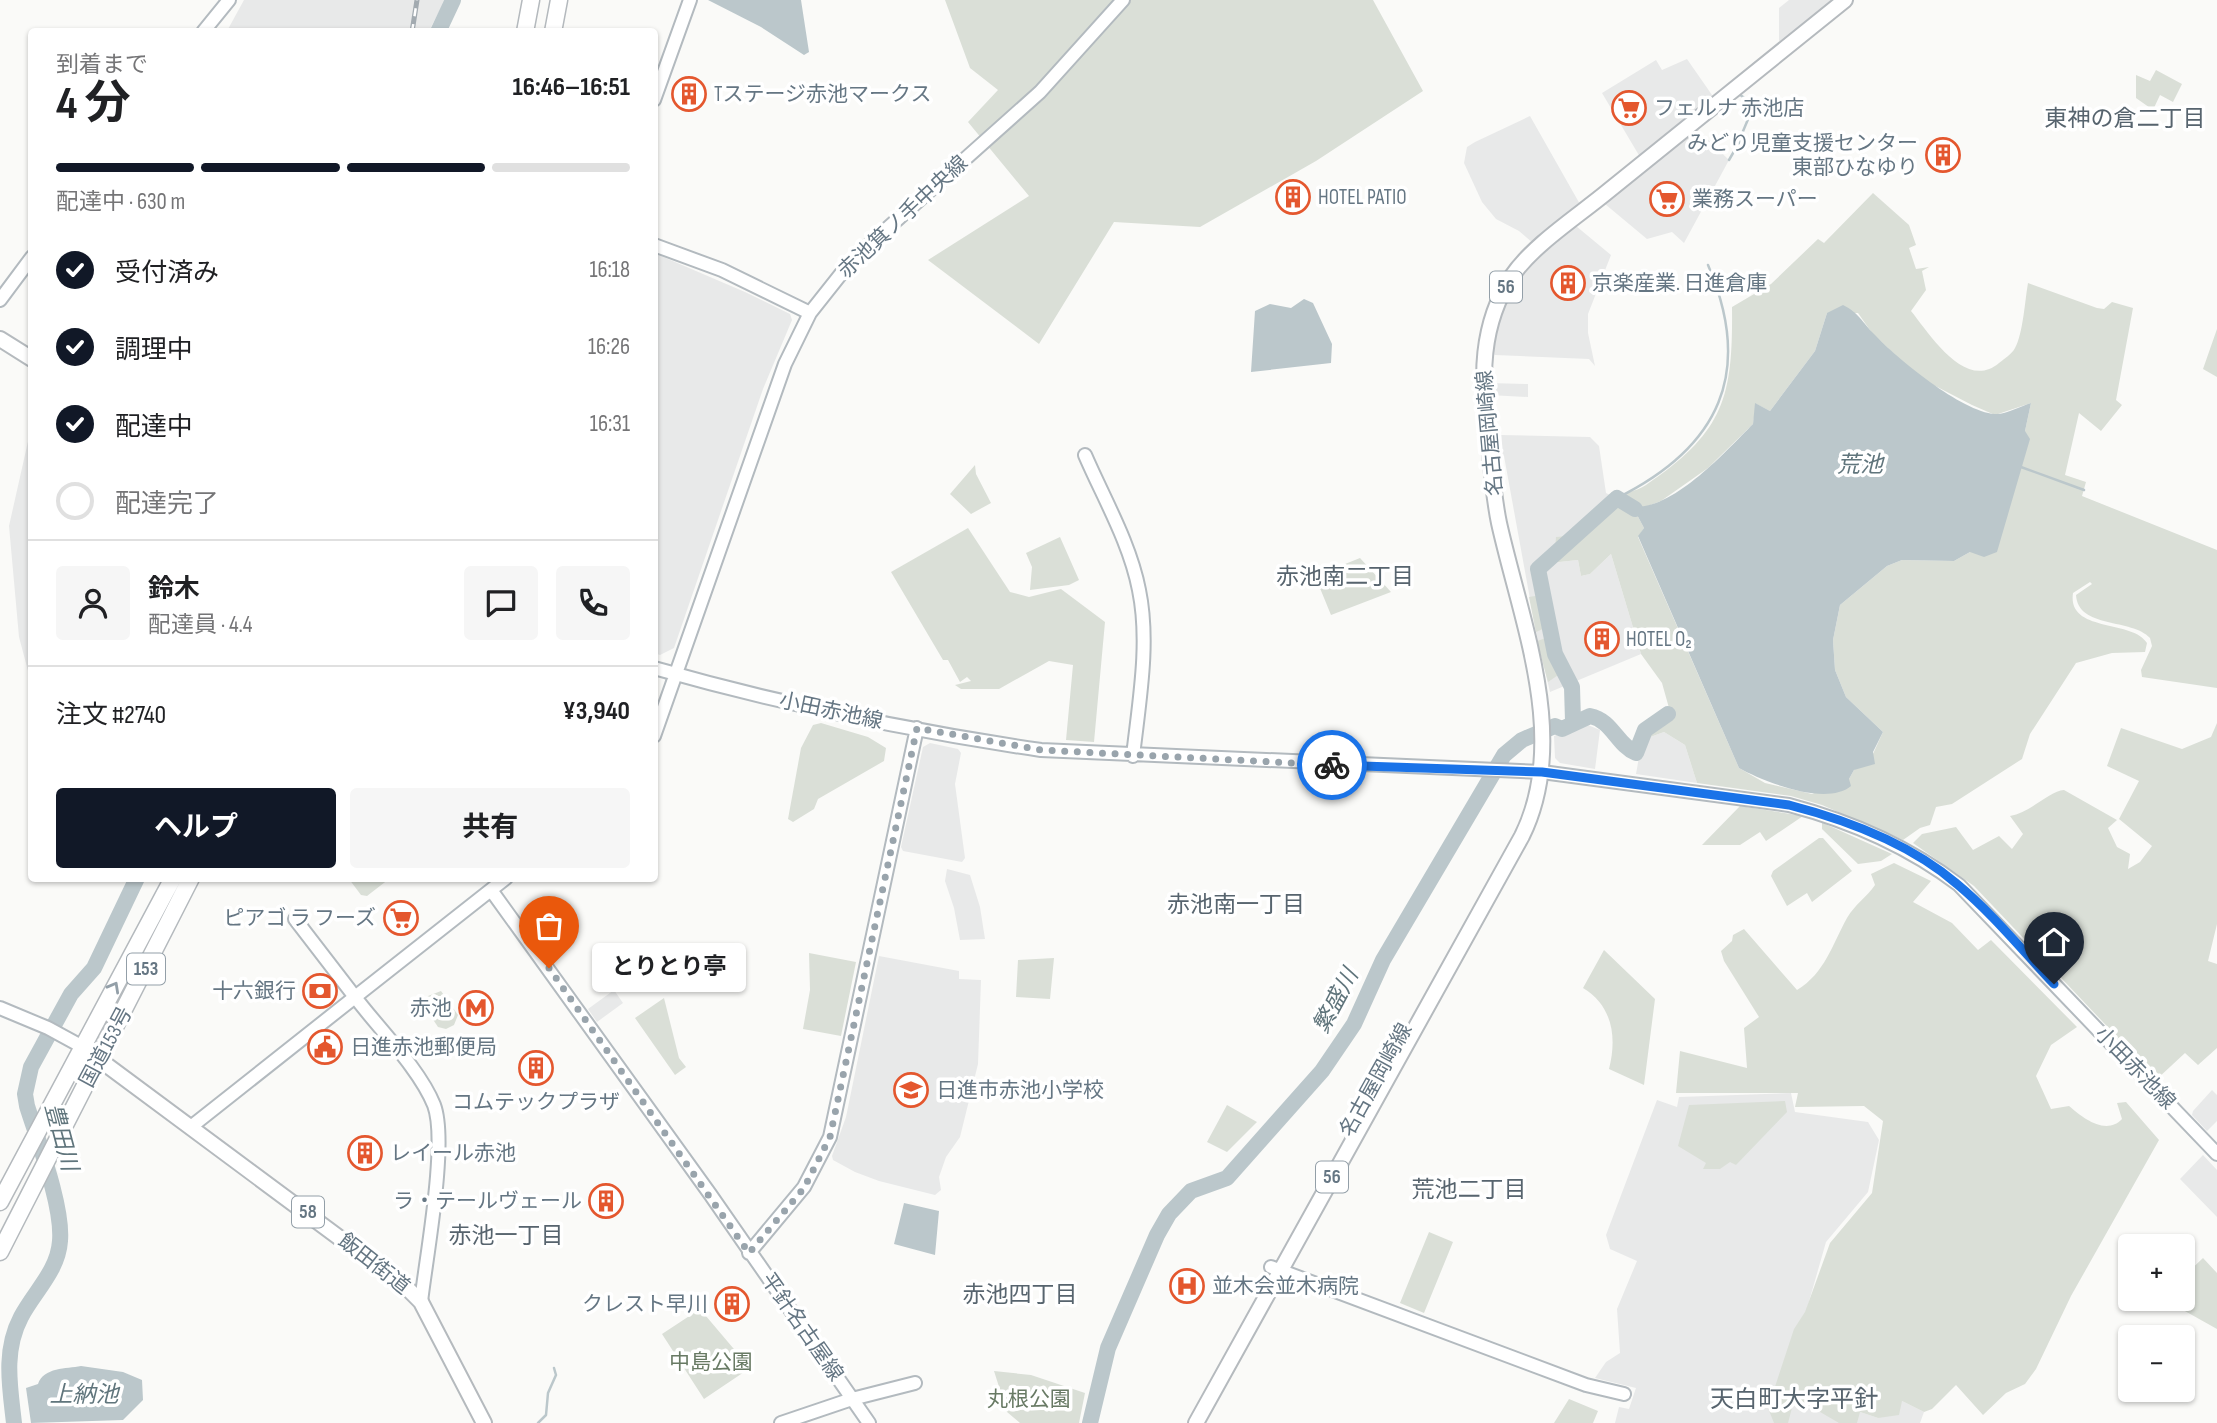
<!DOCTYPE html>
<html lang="ja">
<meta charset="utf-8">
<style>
:root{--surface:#fff;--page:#f6f6f6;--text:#202124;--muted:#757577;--line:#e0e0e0;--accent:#111827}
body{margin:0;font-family:"Sofia Sans Condensed","Noto Sans JP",sans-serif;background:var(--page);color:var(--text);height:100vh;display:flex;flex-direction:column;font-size:26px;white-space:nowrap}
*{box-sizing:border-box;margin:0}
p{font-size:23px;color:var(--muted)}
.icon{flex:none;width:38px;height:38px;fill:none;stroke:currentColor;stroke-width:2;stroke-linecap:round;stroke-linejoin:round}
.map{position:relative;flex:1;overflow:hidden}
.panel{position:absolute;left:28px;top:28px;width:630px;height:854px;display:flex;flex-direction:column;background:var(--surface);border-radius:7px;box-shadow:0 2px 5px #0004}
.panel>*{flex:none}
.tools{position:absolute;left:2118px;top:1234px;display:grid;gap:14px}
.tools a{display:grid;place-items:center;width:77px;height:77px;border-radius:7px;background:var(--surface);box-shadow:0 2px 5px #0004;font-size:35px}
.pin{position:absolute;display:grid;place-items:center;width:60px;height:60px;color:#fff;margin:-72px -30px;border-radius:50% 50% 50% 0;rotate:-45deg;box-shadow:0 0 7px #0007}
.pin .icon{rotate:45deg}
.courier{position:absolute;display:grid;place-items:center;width:70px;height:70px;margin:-35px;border:5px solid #1a73e8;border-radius:50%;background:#fff;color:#222;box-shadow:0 2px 9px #0007}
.bubble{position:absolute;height:49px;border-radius:7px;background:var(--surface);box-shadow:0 2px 5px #0004;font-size:23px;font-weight:700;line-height:49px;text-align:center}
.overview em{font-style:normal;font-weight:700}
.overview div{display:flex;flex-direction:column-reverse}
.overview{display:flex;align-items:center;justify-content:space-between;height:119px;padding:0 28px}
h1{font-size:46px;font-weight:700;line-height:52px}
.bar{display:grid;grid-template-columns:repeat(4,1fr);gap:10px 7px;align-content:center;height:84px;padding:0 28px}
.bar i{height:9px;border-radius:5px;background:var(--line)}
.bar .selected{background:var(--accent)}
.bar p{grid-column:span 4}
.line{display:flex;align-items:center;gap:18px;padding:0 28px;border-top:2px solid var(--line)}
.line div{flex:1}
.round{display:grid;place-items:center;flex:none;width:74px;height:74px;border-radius:7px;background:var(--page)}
ol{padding:0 28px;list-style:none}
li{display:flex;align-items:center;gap:21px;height:77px}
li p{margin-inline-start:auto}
li .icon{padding:7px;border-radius:50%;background:var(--accent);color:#fff;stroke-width:4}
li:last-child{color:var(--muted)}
li i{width:38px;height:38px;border:4px solid var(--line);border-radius:50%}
.primary-button{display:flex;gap:14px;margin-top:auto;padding:14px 28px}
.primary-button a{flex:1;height:80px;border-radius:7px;background:var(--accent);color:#fff;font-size:28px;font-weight:700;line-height:80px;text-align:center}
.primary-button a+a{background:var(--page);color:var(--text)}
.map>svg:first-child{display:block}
.built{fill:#e8e9e9}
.green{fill:#dadfd7;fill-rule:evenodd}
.water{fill:#bbc7cb}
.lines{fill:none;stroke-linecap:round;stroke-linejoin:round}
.stream{stroke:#bbc7cb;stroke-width:2.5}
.river{stroke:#bbc7cb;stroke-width:16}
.secondary-casing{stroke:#b3babf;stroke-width:16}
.primary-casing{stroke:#b5babe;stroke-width:18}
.highway-casing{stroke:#b4b9bd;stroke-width:19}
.secondary{stroke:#fff;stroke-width:12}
.primary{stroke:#fff;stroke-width:14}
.highway{stroke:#fff;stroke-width:16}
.rail-casing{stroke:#a2aab0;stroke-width:5}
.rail{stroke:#fff;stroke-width:2.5;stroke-dasharray:8;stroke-linecap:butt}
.oneway{stroke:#939fa8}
.done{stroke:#99a4ac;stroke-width:7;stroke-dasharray:0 12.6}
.route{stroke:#1a73e8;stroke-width:9}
.labels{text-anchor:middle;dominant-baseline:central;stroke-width:7;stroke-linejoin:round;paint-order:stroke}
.shield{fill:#fff;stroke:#939fa8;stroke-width:2}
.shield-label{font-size:19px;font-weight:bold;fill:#657683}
.poi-label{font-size:21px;fill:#657683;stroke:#fff;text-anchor:start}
.street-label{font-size:21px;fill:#657683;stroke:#fff}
.park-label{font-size:21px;fill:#687a64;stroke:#fff}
.neighbourhood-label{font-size:23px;fill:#57646e;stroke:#fff}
.water-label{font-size:23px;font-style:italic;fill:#60757c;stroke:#fff}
.quarter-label{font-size:24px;fill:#57646e;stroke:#fff}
</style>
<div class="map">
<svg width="2217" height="1423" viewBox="0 0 2217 1423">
<rect width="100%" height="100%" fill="#fafaf8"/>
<path class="built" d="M244,0h201l-16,31h-202z
M1789,0h47l-52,43 -5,-2v-33z
M1687,59l25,36v5l-72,57 -38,-64 54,-33 6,10z
M1530,116l51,90 -47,38 -15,-13 -23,-12 -14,-17 -18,-39 3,-16 8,-5z
M1697,129l32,31 -45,83 -12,-11 -25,7 -42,-35z
M1576,226l35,29 -23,59v19l7,33 -6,-7 -94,-4 -4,-3 1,-10 10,-31 12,-24 23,-28z
M654,253l91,39 45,22 2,6 -29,69 -89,259 -14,7 -6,-2z
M1488,383l40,1v13l-39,-2z
M31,428v254l-12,-45 -10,-111z
M1500,435l90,2 9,9 7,47 8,4 -72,67 36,-4 3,16 9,-2 21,-20 30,100 -91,38 -14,-60 -32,-176 -8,1 -1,-9 7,-2z
M1583,723l17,7 -5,39 -35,-6 -5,-5 -1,-22z
M1664,732l21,13 12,38 -61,-9 6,-34z
M930,743l28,6 3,4 -6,31 10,74 -3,4 -59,-11 -2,-4 22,-100z
M947,869l23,6 10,32 5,32 -25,1 -6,-32 -9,-27z
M879,956l80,15v8l22,1 -3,84 -18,73 -14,20 -7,20 2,13 -6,5 -56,-14 -24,-9 -22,-12 -1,-4 14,-39z
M614,990l9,13 -26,19 -9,-13z
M2212,1090l5,5v26l-10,10 -15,-16 1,-4z
M1791,1093l4,19 73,10 11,18 -11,52 -42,50 -20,70 54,100 18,6 24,-17 22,11 -4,11h-305l4,-16 10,2 7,-21 -41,-10 11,-16 14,-9 -3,-44 20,-48 -27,-12 -4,-14 51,-135 20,7 2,-10z
M2203,1155l14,15v47l-37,-38z"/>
<path class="green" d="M945,0h428l50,91 -107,70 -116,66 -86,-5 -75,122 -111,-84 101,-64 -61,-74 30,-32 -28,-22z
M2156,70l26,14 -9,18 -13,-7 -7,15 -17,-12v-23l14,6z
M1873,193l36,32 7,20 -7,3 7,21 13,-2 -7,4 4,19 -15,21c18,22 54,81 88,52 5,-4 13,-9 16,-15 8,-14 10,-48 13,-65l69,25 7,1 8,-7 21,6 -17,92 6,5 -21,26 -22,-18 -14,62 21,7 -4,14 135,54v138l-75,-11 -1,-7 11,-24 -2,-8c-18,-20 -72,-9 -74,-43l16,-11 -2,-2 -17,11c-6,40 60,26 74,50l-2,9 -33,1 -36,10 -46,71 -8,25 -70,45 -16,3 -6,18 -10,3 -17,12 -81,-35 -31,-9 -94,-13 -12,-38 -21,-13 -22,8 4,-9 23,-23 -7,-25 -21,-29 -30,-100 -21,20 -9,2 -3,-16 -37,4 14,-13 1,-14c24,0 37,-23 56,-37 10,-8 24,-8 34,-15 78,-53 87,-87 86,-178l39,-23 47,-45 6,4zM1827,313h31l14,20 46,44 54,28 23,10 36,-12 -6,28 -48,121h-7l-16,9 -52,-1 -15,6 -47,39 -7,35 2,30 11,27 37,35 -11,24 -18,14 -5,9 -37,15 -47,-11 -26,-15 -101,-231 6,-9 -9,-17 26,-10 47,-33 45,-44 3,-20 14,7 45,-60z
M2217,329v48l-14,-8z
M975,465l1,9 15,29 -20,11 -21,-20z
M968,528l42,64 19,5 32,-8 44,33 -11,120 -28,-2 7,-75 -24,-4 -50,28h-38l-6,-4 16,-4 -4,-4 -7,5 -12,-22h-5l-52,-88z
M1060,537l19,43 -10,5 -39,5 2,-23 -6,-14z
M1360,558l31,34 -60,23 -16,-39z
M1547,594l5,31 -16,7 -7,-35z
M1555,635l12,34 -19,13 -11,-41z
M821,723l47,14 18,11 -2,13 -66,38 -4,10 -21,13 -5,-3 13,-71 12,-23z
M2217,723v201l-9,37 9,3v84l-19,17 -13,-12 -28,26 -183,-193 -61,-43 9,-9 34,-7 17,23 26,-14 13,13 11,-15 -13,-18c21,-4 40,-25 54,-26l53,30 -9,8 9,19 13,7 -2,15 12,-7 12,-16 -33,-27 20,-38 -32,-15 14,-38 61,21 29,-12z
M1740,806l63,10 -37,25 -6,-9 -20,13h-38z
M1822,823h1l69,31 -11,7 -23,3 -36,-35z
M1819,838h4l29,33 -40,31 -5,-9 -20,13 -16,-30 2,-5z
M1894,863l37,18 -18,21 39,21 26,27 13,-10 86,87 -26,18 -15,31 15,33 18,-3c14,12 37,30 53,13l-5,-16 9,-1 33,38 -88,156 -35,73 -11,15 -19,9 -23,22 -27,-30 -24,24 -8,3 -22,-11 -3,14 -21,3 -18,-6 -3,11h-18l-36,-21 -10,2 -5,19h-14l-6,-15 26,-79 11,-17 25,-69 42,-50 11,-72 -19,-15 -69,1 3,-14h-122l4,-42 67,17 -3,-40 15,-11 -35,-56 -3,-10 11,-10 1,-6 11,-6 53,61c28,-17 35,-45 50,-72 8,-14 20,-21 28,-33l-4,-11z
M349,879h40l-22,17 -6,-1z
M1604,950l51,49 -11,86 -35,-16c8,-31 4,-63 -26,-81z
M809,953l47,9 -15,74 -38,-7 7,-39z
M1054,958l-4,41 -34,-2 2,-37z
M441,991l17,24 -4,10 -8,4 -8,-2 -14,-21 4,-10z
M664,998l15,60 7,9 -11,8 -40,-57z
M1785,1101l2,11 -51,53 -6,-3 -10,7h-17l3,-6 -28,-17 11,-41z
M1227,1105l30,17 -30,30 -20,-10z
M1429,1232l24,10 -29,71 -24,-10z
M2203,1258l14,15v56l-50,-28v-2l15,-1v-20z
M700,1309l50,59 -46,31 -42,-65z
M994,1371l37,4 54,18 -6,30h-59l-13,-11z
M1569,1399l29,12 -5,12h-39z"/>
<path class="water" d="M708,0h93l8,52 -5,3 -43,-28z
M1304,299l9,4 19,41 -1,19 -80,9 4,-61 15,-7 21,4z
M1843,305c16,8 19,17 31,29 22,24 88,78 121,80 10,1 26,-8 36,-11l-6,28 5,8 -33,113 -13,5 -14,-5 -16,9 -52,-1 -15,6 -47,39 -7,35 2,30 11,27 37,35 -10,20 2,12 -21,6 -5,9 2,7c-25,21 -89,-5 -112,-18l-101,-232 6,-8 -9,-17 1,-4c40,0 90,-56 117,-83l2,-21 15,8 45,-60 12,-38z
M904,1203l35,8 -4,44 -41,-11z
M81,1366l42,6 19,8 1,20 -20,20 -92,3 -5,-35 12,-4c6,-17 28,-15 43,-18z"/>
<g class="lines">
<path class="stream" d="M1739,94l15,11 -13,31
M1729,160l11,-19
M2021,467l63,23
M1617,498c103,-51 137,-126 91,-233
M538,1423l8,-8 2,-22 8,-18 -2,-7"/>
<path class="river" d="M438,32l15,-32
M1573,721l-1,-34 -17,-33 -17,-85 79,-71 18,11
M14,1423c-4,-36 -11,-72 7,-106 13,-25 37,-46 39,-76 3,-35 -22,-100 -33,-135l-2,-12 6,-27 40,-73 23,-26 43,-90
M1090,1423l18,-75 49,-113 12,-21 22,-23 36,-13 95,-107 32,-47 29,-64 121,-205 18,-15 33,-14 7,3 28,-13c22,4 27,29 46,37l9,-23 23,-16"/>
<g class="secondary-casing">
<path id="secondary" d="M203,32l26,-32
M654,100l36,-100
M654,245l68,25 88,43
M0,300l32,-43
M1085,455c19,44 45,88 54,135 11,53 0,112 -6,166
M654,668c127,36 257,63 387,82l501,22 247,33c61,16 120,42 170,80l258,269
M654,736l131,-372 25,-51 42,-53 188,-168 83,-92
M491,890l219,304 159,229
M0,1008l48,20 33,18
M192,1126l163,-129 -60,-78
M749,1253l55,-66 26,-50 87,-409
M1271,1267l315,118 38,9
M421,1302c5,-44 27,-160 13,-197 -15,-37 -55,-76 -79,-108l151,-119
M781,1423l71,-24 63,-16"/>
</g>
<g class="primary-casing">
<path id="primary" d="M0,339l32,20
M81,1046l326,242 14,14 63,121
M1196,1423l326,-587c48,-97 -1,-214 -23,-313 -6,-29 -8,-60 -11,-89 -7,-56 -8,-109 24,-158 21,-31 66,-60 95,-84 79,-64 159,-128 238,-192"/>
</g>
<g class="highway-casing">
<path id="highway" d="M525,32l6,-32
M553,32l6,-32
M0,1202l173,-324
M0,1252l191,-374"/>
</g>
<use href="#secondary" class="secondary"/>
<use href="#primary" class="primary"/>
<use href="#highway" class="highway"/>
<g class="rail-casing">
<path id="rail" d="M412,32l5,-32"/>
</g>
<use href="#rail" class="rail"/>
</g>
<defs><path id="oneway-chevron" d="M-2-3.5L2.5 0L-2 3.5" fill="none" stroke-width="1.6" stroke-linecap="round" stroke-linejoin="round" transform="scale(1.75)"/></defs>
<use class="oneway" href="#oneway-chevron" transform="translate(114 987) rotate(-61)"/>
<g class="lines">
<path class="done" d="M549,968l200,285 55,-65 26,-51 87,-409 124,22 291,15"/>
<path class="route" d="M1332,765l210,7 247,33c58,15 122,39 168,79 35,29 66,67 97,100"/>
</g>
<defs>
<g id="building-ring" transform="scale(1.75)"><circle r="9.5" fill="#fff" stroke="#e4572e" stroke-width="1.5"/><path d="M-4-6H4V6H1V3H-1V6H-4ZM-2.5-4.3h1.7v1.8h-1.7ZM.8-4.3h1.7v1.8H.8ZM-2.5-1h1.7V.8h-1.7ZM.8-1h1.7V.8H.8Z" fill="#e4572e"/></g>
<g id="supermarket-ring" transform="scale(1.75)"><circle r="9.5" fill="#fff" stroke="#e4572e" stroke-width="1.5"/><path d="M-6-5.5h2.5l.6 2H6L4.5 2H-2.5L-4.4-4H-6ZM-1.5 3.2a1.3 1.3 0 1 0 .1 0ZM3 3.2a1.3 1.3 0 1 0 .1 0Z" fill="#e4572e"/></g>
<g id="bank-ring" transform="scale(1.75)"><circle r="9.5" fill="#fff" stroke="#e4572e" stroke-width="1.5"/><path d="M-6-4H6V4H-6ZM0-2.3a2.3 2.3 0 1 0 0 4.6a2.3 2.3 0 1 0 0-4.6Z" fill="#e4572e"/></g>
<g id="metro-ring" transform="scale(1.75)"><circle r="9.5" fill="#fff" stroke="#e4572e" stroke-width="1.5"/><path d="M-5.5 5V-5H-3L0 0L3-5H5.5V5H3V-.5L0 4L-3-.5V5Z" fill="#e4572e"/></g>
<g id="civic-ring" transform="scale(1.75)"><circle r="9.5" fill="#fff" stroke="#e4572e" stroke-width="1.5"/><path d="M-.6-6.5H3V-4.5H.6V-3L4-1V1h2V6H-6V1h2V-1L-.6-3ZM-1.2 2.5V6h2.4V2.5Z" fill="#e4572e"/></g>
<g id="school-ring" transform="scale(1.75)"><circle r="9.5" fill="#fff" stroke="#e4572e" stroke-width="1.5"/><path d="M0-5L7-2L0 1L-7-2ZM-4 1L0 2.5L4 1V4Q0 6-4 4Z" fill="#e4572e"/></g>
<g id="hospital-ring" transform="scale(1.75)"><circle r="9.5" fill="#fff" stroke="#e4572e" stroke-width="1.5"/><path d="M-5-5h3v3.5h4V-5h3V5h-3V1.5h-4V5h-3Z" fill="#e4572e"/></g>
</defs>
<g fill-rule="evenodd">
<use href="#building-ring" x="689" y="94"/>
<use href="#supermarket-ring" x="1629" y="108"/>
<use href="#building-ring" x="1943" y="155"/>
<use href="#building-ring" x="1293" y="197"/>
<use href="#supermarket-ring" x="1667" y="199"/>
<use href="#building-ring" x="1568" y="283"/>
<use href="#building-ring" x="1602" y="639"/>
<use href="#supermarket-ring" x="401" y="918"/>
<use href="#bank-ring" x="320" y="991"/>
<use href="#metro-ring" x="476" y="1008"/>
<use href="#civic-ring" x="325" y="1047"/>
<use href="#building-ring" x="536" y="1068"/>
<use href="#school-ring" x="911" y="1090"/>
<use href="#building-ring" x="365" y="1153"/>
<use href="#building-ring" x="606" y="1201"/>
<use href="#hospital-ring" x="1187" y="1286"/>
<use href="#building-ring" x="732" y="1304"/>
</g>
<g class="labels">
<g class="shield">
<rect x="1490" y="271.5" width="32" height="31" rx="5"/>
<rect x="127" y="953.5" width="38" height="31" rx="5"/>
<rect x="1316" y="1161.5" width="32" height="31" rx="5"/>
<rect x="292" y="1196.5" width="32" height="31" rx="5"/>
</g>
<g class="shield-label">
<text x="1506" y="287">56</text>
<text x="146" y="969">153</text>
<text x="1332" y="1177">56</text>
<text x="308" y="1212">58</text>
</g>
<g class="poi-label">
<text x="714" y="94">Tステージ赤池マークス</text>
<text x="1654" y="108">フェルナ 赤池店</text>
<text x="1918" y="143" text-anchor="end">みどり児童支援センター<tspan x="1918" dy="24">東部ひなゆり</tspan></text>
<text x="1318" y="197">HOTEL PATIO</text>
<text x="1692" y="199">業務スーパー</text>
<text x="1592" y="283">京楽産業. 日進倉庫</text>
<text x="1626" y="639">HOTEL O₂</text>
<text x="376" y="918" text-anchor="end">ピアゴ ラ フーズ</text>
<text x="296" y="991" text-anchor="end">十六銀行</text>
<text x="452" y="1008" text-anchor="end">赤池</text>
<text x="350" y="1047">日進赤池郵便局</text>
<text x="936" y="1090">日進市赤池小学校</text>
<text x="536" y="1102" text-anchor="middle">コムテックプラザ</text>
<text x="390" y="1153">レイール赤池</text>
<text x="582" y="1201" text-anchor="end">ラ・テールヴェール</text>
<text x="1212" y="1286">並木会並木病院</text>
<text x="708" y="1304" text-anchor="end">クレスト早川</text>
</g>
<g class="street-label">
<text transform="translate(903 217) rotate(-43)">赤池箕ノ手中央線</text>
<text transform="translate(1490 433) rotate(-95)">名古屋岡崎線</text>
<text transform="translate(831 711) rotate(12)">小田赤池線</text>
<text transform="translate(106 1047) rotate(-62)">国道153号</text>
<text transform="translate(2135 1068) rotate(46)">小田赤池線</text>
<text transform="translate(1376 1080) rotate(-61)">名古屋岡崎線</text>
<text transform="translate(374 1264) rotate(38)">飯田街道</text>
<text transform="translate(802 1327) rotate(55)">平針名古屋線</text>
</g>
<g class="park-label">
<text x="711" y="1362">中島公園</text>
<text x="1029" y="1399">丸根公園</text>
</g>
<g class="neighbourhood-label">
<text x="2125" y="119">東神の倉二丁目</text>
<text x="1345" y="577">赤池南二丁目</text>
<text x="1236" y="905">赤池南一丁目</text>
<text x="1469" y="1190">荒池二丁目</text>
<text x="506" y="1236">赤池一丁目</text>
<text x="1020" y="1295">赤池四丁目</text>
</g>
<g class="water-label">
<text x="1860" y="465">荒池</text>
<text transform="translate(1336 1001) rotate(-62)">繁盛川</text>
<text transform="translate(61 1137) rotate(75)">豊田川</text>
<text x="84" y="1395">上納池</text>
</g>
<g class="quarter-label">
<text x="1794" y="1399">天白町大字平針</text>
</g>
</g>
</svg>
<div class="tools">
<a>+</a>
<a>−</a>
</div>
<div class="pin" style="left:549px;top:968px;background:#ea580c"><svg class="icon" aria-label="bag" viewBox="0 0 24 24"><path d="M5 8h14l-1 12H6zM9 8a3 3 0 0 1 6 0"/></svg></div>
<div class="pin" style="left:2054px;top:984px;background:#1f2937"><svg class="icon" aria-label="home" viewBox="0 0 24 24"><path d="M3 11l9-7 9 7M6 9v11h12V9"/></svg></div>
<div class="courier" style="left:1332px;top:765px"><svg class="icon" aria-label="bike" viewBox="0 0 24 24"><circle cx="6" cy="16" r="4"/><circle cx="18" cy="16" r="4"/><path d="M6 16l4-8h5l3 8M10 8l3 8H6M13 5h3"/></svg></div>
<div class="bubble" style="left:592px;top:943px;width:154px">とりとり亭</div>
<section class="panel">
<div class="overview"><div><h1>4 分</h1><p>到着まで</p></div><em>16:46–16:51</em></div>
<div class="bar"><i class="selected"></i><i class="selected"></i><i class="selected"></i><i></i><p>配達中 · 630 m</p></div>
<ol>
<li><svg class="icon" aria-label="check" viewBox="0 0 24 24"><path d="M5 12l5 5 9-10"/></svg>受付済み<p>16:18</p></li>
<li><svg class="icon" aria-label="check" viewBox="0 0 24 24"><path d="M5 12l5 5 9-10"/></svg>調理中<p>16:26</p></li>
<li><svg class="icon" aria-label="check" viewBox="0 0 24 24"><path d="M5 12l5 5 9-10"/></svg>配達中<p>16:31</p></li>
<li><i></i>配達完了</li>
</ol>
<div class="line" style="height:126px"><a class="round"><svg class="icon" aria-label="person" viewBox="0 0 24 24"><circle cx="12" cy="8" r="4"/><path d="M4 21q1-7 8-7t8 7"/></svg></a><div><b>鈴木</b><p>配達員 · 4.4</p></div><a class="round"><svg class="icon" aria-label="chat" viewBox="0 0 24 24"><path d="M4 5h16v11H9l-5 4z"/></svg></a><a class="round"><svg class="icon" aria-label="phone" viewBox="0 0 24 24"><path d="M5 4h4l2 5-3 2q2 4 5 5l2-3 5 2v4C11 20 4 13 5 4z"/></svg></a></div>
<div class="line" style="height:91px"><div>注文 #2740</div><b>¥3,940</b></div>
<div class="primary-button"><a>ヘルプ</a><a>共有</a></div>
</section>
</div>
